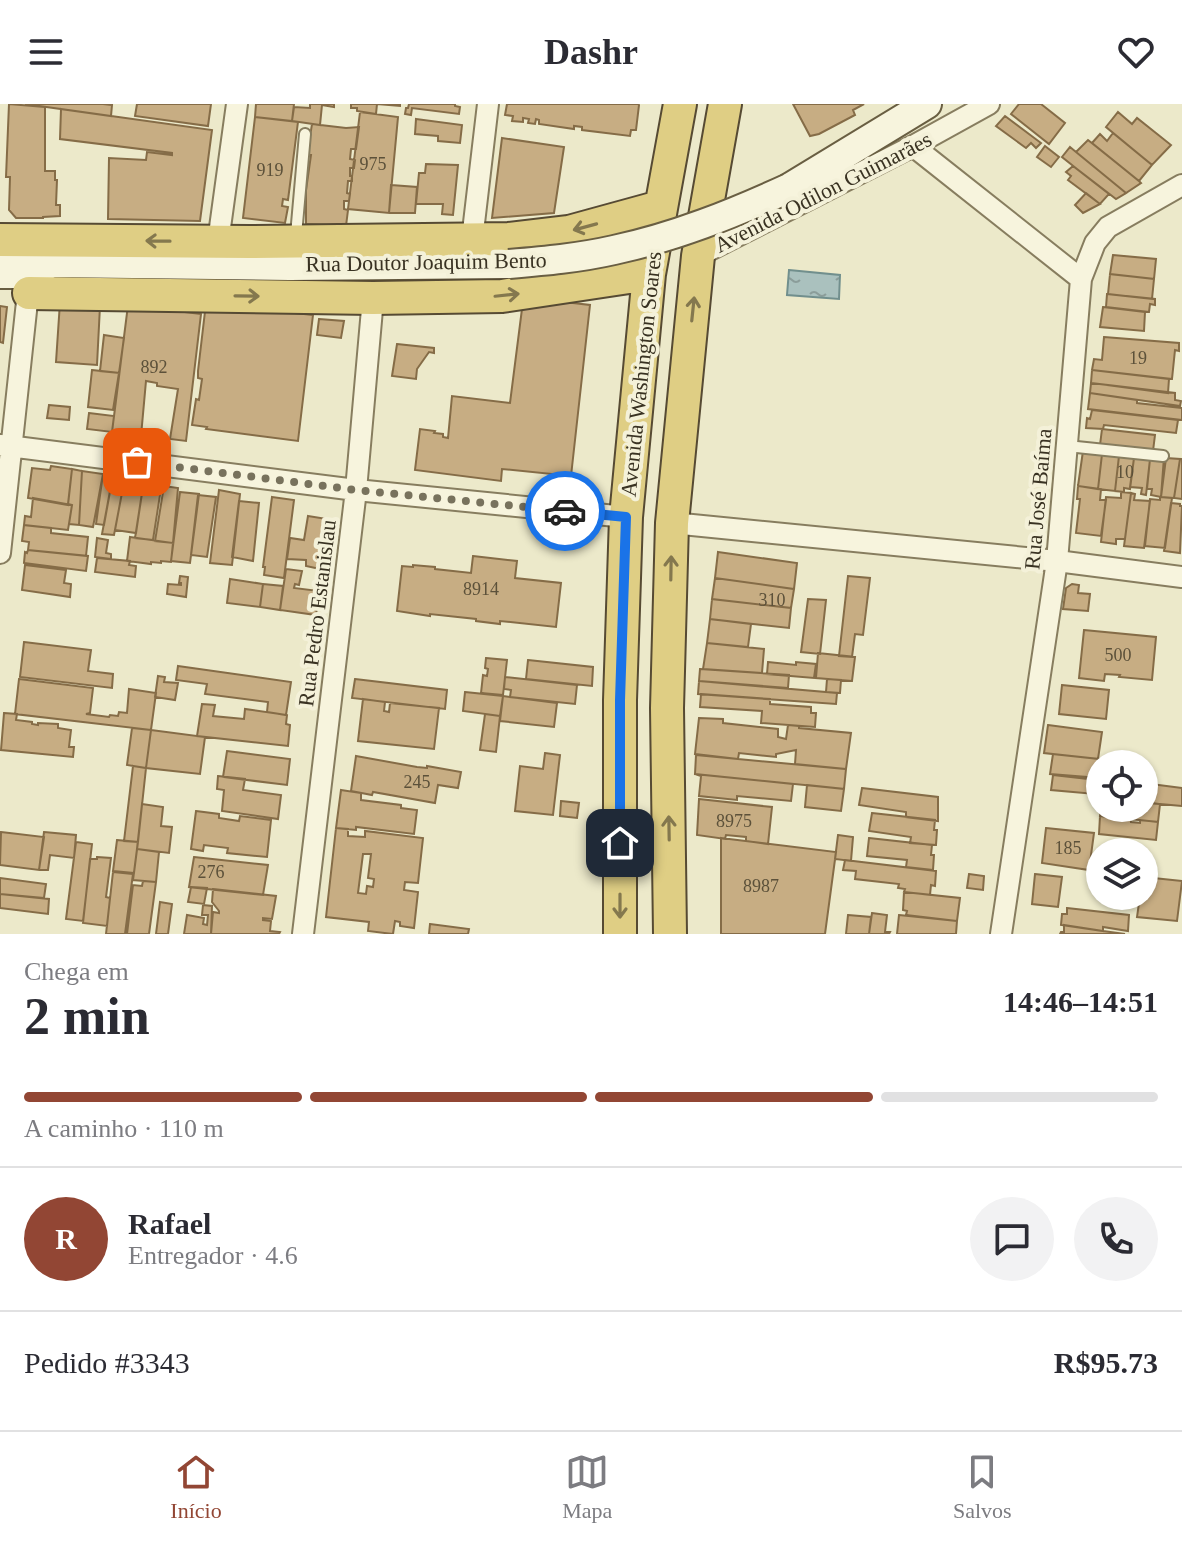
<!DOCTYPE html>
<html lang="pt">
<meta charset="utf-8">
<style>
:root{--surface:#fff;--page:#f2f2f3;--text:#2b2b33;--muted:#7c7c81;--line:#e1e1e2;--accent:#924634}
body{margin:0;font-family:"Times New Roman",serif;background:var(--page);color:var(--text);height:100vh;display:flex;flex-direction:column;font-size:30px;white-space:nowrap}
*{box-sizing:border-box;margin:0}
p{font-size:26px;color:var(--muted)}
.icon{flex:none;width:44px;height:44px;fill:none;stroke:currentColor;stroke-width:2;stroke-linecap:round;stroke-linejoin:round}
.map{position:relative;height:830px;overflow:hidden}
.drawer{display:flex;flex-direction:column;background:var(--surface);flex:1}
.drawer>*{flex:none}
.buttons{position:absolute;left:1086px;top:646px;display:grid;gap:16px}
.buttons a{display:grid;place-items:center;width:72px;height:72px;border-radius:50%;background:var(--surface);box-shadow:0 2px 6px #0004;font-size:40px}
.pin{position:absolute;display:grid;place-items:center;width:68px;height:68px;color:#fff;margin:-34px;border-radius:16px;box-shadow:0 4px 12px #0006}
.courier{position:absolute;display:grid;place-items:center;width:80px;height:80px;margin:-40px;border:6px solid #1a73e8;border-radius:50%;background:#fff;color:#222;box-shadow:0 2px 10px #0007}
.summary em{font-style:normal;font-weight:700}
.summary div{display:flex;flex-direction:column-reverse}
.summary{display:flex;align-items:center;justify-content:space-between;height:136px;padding:0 24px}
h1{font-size:52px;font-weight:700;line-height:60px}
.bar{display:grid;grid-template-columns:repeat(4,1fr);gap:12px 8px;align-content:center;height:96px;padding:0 24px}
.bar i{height:10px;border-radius:6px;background:var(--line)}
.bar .current{background:var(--accent)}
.bar p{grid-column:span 4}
.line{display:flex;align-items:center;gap:20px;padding:0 24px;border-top:2px solid var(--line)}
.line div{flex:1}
.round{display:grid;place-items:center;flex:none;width:84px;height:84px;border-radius:42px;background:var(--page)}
header{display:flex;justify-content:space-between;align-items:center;height:104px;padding:0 24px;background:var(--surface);font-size:36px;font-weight:700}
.menu{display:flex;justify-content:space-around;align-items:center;height:112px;border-top:2px solid var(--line);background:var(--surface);font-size:22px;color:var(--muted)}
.menu a{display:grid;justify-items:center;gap:4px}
.menu .current{color:var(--accent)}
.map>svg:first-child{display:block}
.water{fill:url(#water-ripples);stroke:#718f8d;stroke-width:2}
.building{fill:#c7ad83;stroke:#856c47;stroke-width:2;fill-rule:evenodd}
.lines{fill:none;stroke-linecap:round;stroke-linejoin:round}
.service-casing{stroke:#877d5f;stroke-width:14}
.minor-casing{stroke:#877d5f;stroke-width:24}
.secondary-casing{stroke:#695e42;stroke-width:32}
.trunk-casing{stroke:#564a33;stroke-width:36}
.service{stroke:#f7f4dd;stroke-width:10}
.minor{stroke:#f7f4dd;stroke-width:20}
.secondary{stroke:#f7f4dd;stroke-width:28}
.trunk{stroke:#dfce84;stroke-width:32}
.secondary-bridge-casing{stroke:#695e42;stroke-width:32;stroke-linecap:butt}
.secondary-bridge{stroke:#f7f4dd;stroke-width:28}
.oneway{stroke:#84784e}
.done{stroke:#78725d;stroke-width:8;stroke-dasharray:0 14.4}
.route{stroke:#1a73e8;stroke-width:10}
.labels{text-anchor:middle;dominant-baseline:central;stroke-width:8;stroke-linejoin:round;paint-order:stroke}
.number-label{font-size:18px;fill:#5c513a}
.street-label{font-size:22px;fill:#393222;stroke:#f4f1d9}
</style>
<header><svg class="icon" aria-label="menu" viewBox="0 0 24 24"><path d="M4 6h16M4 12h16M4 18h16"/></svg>Dashr<svg class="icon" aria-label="heart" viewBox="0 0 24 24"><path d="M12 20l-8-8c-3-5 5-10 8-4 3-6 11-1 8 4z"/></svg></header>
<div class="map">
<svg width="1182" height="830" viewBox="0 0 1182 830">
<defs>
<pattern id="water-ripples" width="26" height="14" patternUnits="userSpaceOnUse" patternTransform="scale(2)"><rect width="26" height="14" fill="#aac1be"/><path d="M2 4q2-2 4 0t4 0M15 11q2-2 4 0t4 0" fill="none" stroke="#8b9d9a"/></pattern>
</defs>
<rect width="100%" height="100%" fill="#ece9ca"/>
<path class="water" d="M789,166l51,5 -1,24 -52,-4z"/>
<path class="building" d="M9,0l36,3v64h10v9h2l-1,25h4v11l-17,1v1h-27l-7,-8 1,-33h-4z
M25,0h78l9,1 -1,11z
M137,0h74l-3,22 -73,-10z
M256,0h38l-2,17 -37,-4z
M310,0h24v3l-12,-2 -2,20 -28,-4 2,-14 16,1z
M351,0h49v2l-23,-2 -1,10 -19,-3v-3h-6z
M409,0h46v2l5,1 -1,7 -47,-6 -1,7 -6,-1 1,-6h2z
M507,0h131l1,1 -3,25h-5l-1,6 -48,-6v-3l-8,-1v3l-35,-5v-4l-3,-1 -1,5 -7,-1 1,-4 -6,-1v4l-11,-1 1,-5 -8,-1z
M793,0h71l-11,6 2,5 -36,19 -9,2z
M1019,0h22l24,19 -16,21 -38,-30z
M61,5l151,21 -12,91 -92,-2 1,-61 37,2 1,-8 25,3v-2l-112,-14z
M360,8l38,5 -9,96 -41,-4z
M1118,8l14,12 5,-6 34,27 -19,20 -46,-38z
M1005,12l36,27 -5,5 -5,-5 -5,5 -30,-22z
M255,13l43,5 -10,78 -5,-1 -1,7 6,1 -3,16 -42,-5z
M416,15l46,6 -2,18 -22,-2v-5l-23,-2z
M312,20l34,4 13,-1 -3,22h-5l-1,10 5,1 -1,8h-4v8h2v5h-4l-1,12 3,1 -1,7h-5v8l4,1 -2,16 -40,-2v-34l5,-35h-4z
M1113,29l39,32 -13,16 -47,-38 8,-9 7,7z
M502,34l62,9 -10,66 -62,5z
M1088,36l51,41 2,2 -15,10 -50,-41z
M1045,42l14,11 -8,10 -14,-10z
M1070,43l6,5 50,41 -10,6 -39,-30 -15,-12z
M426,60l32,1 -5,50 -11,-1 1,-10h-27l3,-31h6z
M1073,62l36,28 -9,10 -32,-24 3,-4 -5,-4z
M391,81l26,2 -2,26h-26z
M1086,89l14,11 -17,9 -8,-8z
M1113,151l43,4 -2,20 -44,-5z
M1110,170l44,5 -2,20 -44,-5z
M1107,190l48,5v6l-5,-1 -1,8 -43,-5z
M547,196l43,5 -19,171 -69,-7 -1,12 -86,-11 5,-41 15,2 -1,2 9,1v3l5,1 4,-42 58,7 13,-102z
M60,198l40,4 -3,59 -41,-3z
M206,199l107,12 -15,126 -92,-12 1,-2 -15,-2 4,-26 3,1 3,-21 -4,-1v-7z
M128,201l73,9 -15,127 -16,-2 8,-50 -21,-3v-3l-11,-2 -5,55 -29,-4z
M0,202l7,1 -4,36 -3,-1z
M1103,203l42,5 -1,19 -44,-4z
M319,215l25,2 -3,17 -24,-3z
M104,231l20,3 -5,35 -19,-2z
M1104,233l75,6v8l-4,-1 -3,29 -80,-9 2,-11 8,1z
M397,240l37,4v5l-5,-1 -12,17 -1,10 -24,-3z
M92,266l27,3 -6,37 -25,-3z
M1092,266l77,9 -1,14 -77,-10z
M1091,279l84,10v7l6,1 -1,5 -90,-13z
M1090,289l47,7v3l45,5v12l-94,-11z
M49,301l21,2 -1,13 -22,-2z
M1092,306l86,10 -2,13 -72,-8 -1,4 -17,-1 1,-10 3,1z
M89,309l25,3 -2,16 -25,-3z
M1102,325l53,6 -2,16 -53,-6z
M1083,347l19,3 -4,35 -20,-3z
M1102,350l17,2 -4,35 -17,-2z
M1119,352l15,2 -4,31 -6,-1v4l-9,-1z
M1164,353l-3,40 -10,-2 1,-6h-5l3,-30 14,2z
M1134,354l16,1 -4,36 -5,-1 1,-6 -12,-1z
M1166,354l14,1 -6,39 -13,-1z
M1180,355h2v40l-8,-1z
M51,362l21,3 -4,36 -40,-7 4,-30 18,2z
M72,365l10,2 -3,54 -10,-1 3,-19 -4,-1z
M82,367l21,3 -10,53 -14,-2z
M103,370l10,1 -9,50 -8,-1z
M113,371l12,2 -11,58 -12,-1z
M125,373l19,3 -8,53 -21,-3z
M144,376l18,2 -9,58 -18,-2z
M164,382l14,2 -5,55 -18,-2z
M1078,382l23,3 -1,11h6l-5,36 -25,-3 4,-34h-3z
M219,386l21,4 -8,71 -22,-2z
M180,388l19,2 -9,69 -19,-2z
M1121,388l10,1 -6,46h-9v5l-15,-2 5,-45 15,1z
M1131,389l4,1 -1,6 16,1 -6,47 -20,-2z
M198,391l18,2 -9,60 -16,-2z
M272,393l22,3 -10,78 -20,-3 1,-8h-2z
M1160,393l12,1 -7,50 -20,-2 5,-47 10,1z
M33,394l39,7 -4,25 -44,-5 1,-9 6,1z
M239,397l20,2 -6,58 -21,-4z
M1171,399l9,1v2h2l-2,47 -16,-2z
M308,412l19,3 -7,50 -14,-3v-6l-19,-1 3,-21 14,2z
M24,421l27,3v5l37,4 -2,19 -58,-6 1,-8 -7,-1z
M130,433l43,6 -2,19 -10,-1v2l-10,-1v2l-24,-3z
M97,434l11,2 -2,13 5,1v5l-16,-2z
M28,446l60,6 -2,15 -62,-8 1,-11 2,1z
M718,448l79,11 -3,26 -79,-11z
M473,452l44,5 -2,17 46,5 -5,44 -56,-6v3l-24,-3v-2l-46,-5v2l-33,-5 5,-45 11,1v-2l22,2v2l36,4z
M97,454l33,3 -1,4 7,1 -1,11 -40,-5z
M25,461l41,5 -2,13 7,1 -1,13 -48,-7z
M286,465l16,2 -3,14 -4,-1 -1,4 25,3 -3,24 -36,-5z
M180,472l8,1 -2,20 -19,-3 1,-10 13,1v-2h-2z
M848,472l22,2 -7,57 -8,-1 -3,23 -13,-1z
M715,474l79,11 -3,19 -79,-9z
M230,475l33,5 -3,23 -33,-4z
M263,480l20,2 -3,24 -20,-3z
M1072,480l7,1 -1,8 12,1 -2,17 -25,-2 3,-21z
M712,495l79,9 -2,20 -79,-9z
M808,495l18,1 -6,54 -19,-2z
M710,515l41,5 -3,23 -41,-4z
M1084,526l72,7 -4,43 -33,-3 1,-2 -15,-1 -1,7 -25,-3z
M24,538l67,8 -3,21 25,3 -1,14 -92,-11z
M707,539l57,6 -2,24 -59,-4z
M818,549l37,4 -3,24 -36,-3z
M486,554l21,2 -4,35 -22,-2 2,-18 4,1 1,-7 -3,-1z
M528,556l65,7 -1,19 -66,-7z
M768,558l28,3v-3l20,2 -2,14 -47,-4z
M178,562l113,16 -5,33 -19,-3 1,-10 -63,-8 2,-10 -31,-4z
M700,565l89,6 -1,13 -89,-7z
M158,572l7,1 -1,5 14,1 -3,17 -20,-3z
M505,573l72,8 -2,19 -65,-7 1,-7 -7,-1z
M19,575l74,9 -3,25 -4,1 23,3 1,-2 8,1 1,-4 8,1 2,-24 27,4 -5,37 -136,-16z
M355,575l92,11 -2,19 -93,-11z
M827,575l14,1 -1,13 -14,-1z
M699,577l138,12 -1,11 -138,-10z
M1062,581l47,5 -3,29 -47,-5z
M465,588l38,4 -3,20 -37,-5z
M701,590l69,5v5l41,3v6h5l-1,14 -54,-4 1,-12 -62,-4z
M503,592l54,7 -3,24 -54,-6z
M363,595l22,3 -1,9 5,1 1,-9 49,5 -5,41 -76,-8z
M202,600l13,1 -2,11 31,3 1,-10 42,6 -1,9 4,1 -2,21 -91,-10z
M4,609l13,1 -1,6 16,2v2l6,1v-2l20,1v4l13,2 -2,17h5l-1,10 -72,-7z
M485,610l15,2 -4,36 -16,-2z
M699,614l24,1v4l55,6v8l8,2 2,-14 11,1v2l52,5 -5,36 -51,-5 1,-14 -20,4v3l-37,-4 -1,6 -43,-5z
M1048,621l54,7 -4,27 -54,-6z
M132,624l19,2 -5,38 -19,-3z
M151,626l54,7 -5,37 -54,-6z
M227,647l63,8 -3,26 -64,-8z
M545,649l15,2 -7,60 -38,-4 5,-45 23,3z
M1053,650l55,6v4h-8v14l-50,-4z
M696,651l149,14h1l-2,20 -149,-15z
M356,652l61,11 10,1v-2l34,6 -3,16 -20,-3 -3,18 -62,-11 -1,3 -21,-4z
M133,662l13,2 -8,74 -14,-1z
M695,670l98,10 -2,17 -54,-5v4l-38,-4 2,-20z
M1053,671l44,5 -2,14 -44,-4z
M218,672l27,3 -2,11 38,5 -3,24 -56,-8 2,-21 -7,-1z
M1151,680l31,4v18l-33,-3z
M807,681l37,4 -3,22 -36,-4z
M862,684l76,9v24l-32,-4v-5l-47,-7z
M341,686l20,3v7l40,5v3l16,2 -3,24 -58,-7v3l-20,-2z
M699,695l73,8 -4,37 -22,-3v-4l-20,-2 -1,4 -28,-4z
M561,697l18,2 -2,15 -17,-2z
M1144,698l16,2 -2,18 -58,-6 1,-8h43z
M142,700l21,3 -2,19 11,1 -3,26 -32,-4z
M196,707l23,3v4l20,3 1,-5 31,4 -4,37 -40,-4 1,-5 -24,-3 -1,6 -12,-2z
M872,709l63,7 -1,10h3l-1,15 -26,-2 1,-6 -42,-6z
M1100,712l31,3v3l9,1v-3l18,2 -2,18 -57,-6z
M336,724l12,1v7l17,1v-6l58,7 -5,45 -13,-1 -1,8 14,2 -4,36 -14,-2v-4l-5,-1 -2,13 -25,-3 1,-9 -43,-5zM363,750h8l-3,24 6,1 -1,8 -6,-1 -1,8 -8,-1z
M1046,724l48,5 -5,37 -47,-7z
M1,728l43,5 -5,33 -39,-5z
M44,728l32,3 -2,23 -24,-3 -2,15h-9z
M838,731l15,2 -2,24 -16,-2z
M721,734l115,14 -11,82h-104z
M869,734l63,7 -1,10h3l-1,15 -27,-3 1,-7 -40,-4z
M117,736l21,2 -4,31 -21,-2z
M76,738l16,2 -9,77 -17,-2z
M137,745l22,3 -3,30 -23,-2z
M97,753l14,1 -5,39 4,1 -3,28 -24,-3 7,-64h7z
M194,753l74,8 -5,30 -74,-8z
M845,756l91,11 -1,15 -4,-1 -1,10 -26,-3 1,-3 -7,-1 1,-4 -44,-5 1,-8 -13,-1z
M113,768l20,2 -8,60h-19z
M969,770l15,2 -1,14 -16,-2z
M1035,770l27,3 -4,30 -26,-3z
M1144,773l38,4 -5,40 -40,-4 3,-21h4z
M0,774l46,6 -2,14 -44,-4z
M143,777l13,1 -7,52h-22l6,-49 9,1z
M191,783l16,1 -3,16 -16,-2z
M213,785l63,7 -4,23 -9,-1v2l8,1 -1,10 10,1 -1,2h-68l2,-22 6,1v-2l-7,-9z
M904,788l56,6 -3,23 -51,-6 1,-4 -4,-1z
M0,790l49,5 -1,15 -48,-6z
M160,798l12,2 -4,30h-12z
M203,801l9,1 -1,28h-27l3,-19 17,3 -1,6 4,1 1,-10h-6z
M1067,804l62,7 -1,16 -25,-4v4l-42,-6 1,-11h5z
M872,809l15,2 -2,17h5l-1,2h-20z
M848,811l23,2 -2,17h-23z
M899,811l58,6 -1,13h-59z
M430,820l39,5 -1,5h-39z
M1064,821l39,6 22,3h-65l1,-2h3z"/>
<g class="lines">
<g class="service-casing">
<path id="service" d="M296,131l9,-101
M1067,342l96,10"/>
</g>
<g class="minor-casing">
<path id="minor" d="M913,42l168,133
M472,136l16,-136
M218,138l19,-138
M698,152l215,-110 76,-42
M0,341l356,45 270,27
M672,419l385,38 125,16
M0,449l29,-270
M303,830l53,-444 17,-192
M1001,830l56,-373 24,-282 14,-36 13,-16 74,-42"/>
</g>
<g class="secondary-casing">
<path id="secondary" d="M789,84l138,-84
M1,146h19l32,13 238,3 219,-2
M0,170h30l22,-11"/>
</g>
<g class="trunk-casing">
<path id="trunk" d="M0,136l249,2 260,-3 60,-7 91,-25
M29,189l344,5 129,-2 147,-22
M620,830v-234l6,-183 23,-243 31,-170
M670,830l-3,-226 5,-185 26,-267 27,-152"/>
</g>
<use href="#service" class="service"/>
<use href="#minor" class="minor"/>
<use href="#secondary" class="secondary"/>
<use href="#trunk" class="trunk"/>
<g class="secondary-bridge-casing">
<path id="secondary-bridge" d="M509,160c35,-3 70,-6 105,-14 61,-13 118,-36 175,-62"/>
</g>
<use href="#secondary-bridge" class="secondary-bridge"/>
</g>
<defs><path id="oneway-shaft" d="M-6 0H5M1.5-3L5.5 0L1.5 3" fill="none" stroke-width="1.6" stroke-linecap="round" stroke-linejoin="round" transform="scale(2)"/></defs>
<g class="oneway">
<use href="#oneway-shaft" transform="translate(585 123) rotate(165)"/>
<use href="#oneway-shaft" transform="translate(158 137) rotate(-179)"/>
<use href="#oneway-shaft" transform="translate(507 191) rotate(-6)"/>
<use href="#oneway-shaft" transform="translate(247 192) rotate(1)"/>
<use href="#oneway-shaft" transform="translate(693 205) rotate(-84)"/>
<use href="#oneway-shaft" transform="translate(671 464) rotate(-89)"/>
<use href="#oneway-shaft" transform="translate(669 724) rotate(-91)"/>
<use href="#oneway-shaft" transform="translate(620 802) rotate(90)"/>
</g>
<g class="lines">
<path class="done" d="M137,358l219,28 209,21"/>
<path class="route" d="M565,407l61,6 -6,183v143"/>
</g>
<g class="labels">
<g class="number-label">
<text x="373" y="60">975</text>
<text x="270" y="66">919</text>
<text x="1138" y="254">19</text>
<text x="154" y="263">892</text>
<text x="1125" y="368">10</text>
<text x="481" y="485">8914</text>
<text x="772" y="496">310</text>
<text x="1118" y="551">500</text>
<text x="417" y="678">245</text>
<text x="734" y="717">8975</text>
<text x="1068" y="744">185</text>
<text x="211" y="768">276</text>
<text x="761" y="782">8987</text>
</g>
<g class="street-label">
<text transform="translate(823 88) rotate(-27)">Avenida Odilon Guimarães</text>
<text transform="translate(426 158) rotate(-1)">Rua Doutor Joaquim Bento</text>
<text transform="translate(641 270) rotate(-84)">Avenida Washington Soares</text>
<text transform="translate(1038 395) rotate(-85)">Rua José Baíma</text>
<text transform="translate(317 509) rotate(-83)">Rua Pedro Estanislau</text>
</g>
</g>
</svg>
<div class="buttons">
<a><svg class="icon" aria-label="locate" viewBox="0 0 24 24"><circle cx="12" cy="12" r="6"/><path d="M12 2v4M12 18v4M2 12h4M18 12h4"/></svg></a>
<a><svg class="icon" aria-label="layers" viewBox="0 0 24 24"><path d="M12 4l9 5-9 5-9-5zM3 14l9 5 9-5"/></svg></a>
</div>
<div class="pin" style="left:137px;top:358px;background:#ea580c"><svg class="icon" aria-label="bag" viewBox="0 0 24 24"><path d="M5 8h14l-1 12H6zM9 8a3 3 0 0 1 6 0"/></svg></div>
<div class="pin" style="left:620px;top:739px;background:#1f2937"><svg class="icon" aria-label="home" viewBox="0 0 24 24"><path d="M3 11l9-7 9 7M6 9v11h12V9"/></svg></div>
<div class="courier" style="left:565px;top:407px"><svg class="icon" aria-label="car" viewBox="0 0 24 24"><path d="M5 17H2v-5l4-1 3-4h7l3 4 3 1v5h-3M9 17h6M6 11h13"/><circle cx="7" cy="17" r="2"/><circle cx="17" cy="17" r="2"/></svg></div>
</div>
<section class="drawer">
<div class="summary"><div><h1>2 min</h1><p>Chega em</p></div><em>14:46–14:51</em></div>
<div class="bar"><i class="current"></i><i class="current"></i><i class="current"></i><i></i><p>A caminho · 110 m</p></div>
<div class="line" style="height:144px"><b class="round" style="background:var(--accent);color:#fff">R</b><div><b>Rafael</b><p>Entregador · 4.6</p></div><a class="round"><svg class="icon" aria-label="chat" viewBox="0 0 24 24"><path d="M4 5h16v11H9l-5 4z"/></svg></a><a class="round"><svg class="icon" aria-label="phone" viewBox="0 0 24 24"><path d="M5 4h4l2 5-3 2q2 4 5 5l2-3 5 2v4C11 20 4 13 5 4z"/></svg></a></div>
<div class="line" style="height:104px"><div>Pedido #3343</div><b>R$95.73</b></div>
</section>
<nav class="menu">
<a class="current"><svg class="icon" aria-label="home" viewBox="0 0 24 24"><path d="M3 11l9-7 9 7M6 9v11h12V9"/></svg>Início</a>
<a><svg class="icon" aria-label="map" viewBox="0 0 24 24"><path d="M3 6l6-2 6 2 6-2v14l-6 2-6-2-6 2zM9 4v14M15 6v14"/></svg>Mapa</a>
<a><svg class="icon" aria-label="saved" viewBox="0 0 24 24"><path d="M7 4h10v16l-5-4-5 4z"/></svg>Salvos</a>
</nav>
